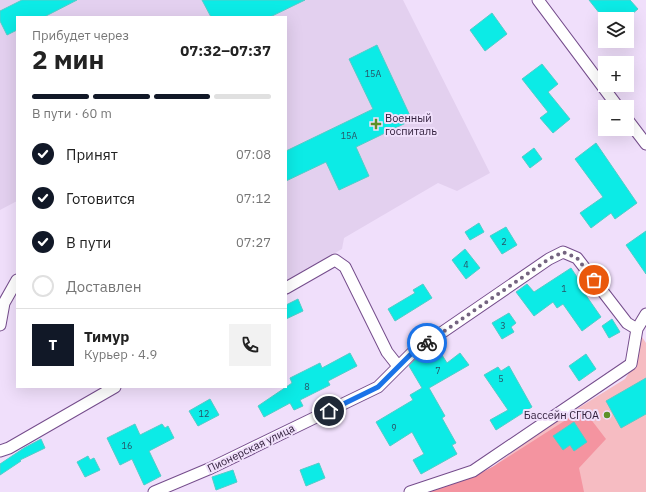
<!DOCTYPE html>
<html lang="ru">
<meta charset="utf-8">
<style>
:root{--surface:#fff;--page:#f2f2f2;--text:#222;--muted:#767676;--line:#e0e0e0;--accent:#111827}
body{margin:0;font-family:"IBM Plex Sans",sans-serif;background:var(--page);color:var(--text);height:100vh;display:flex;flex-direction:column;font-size:15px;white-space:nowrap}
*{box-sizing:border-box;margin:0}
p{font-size:13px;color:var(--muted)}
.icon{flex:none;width:22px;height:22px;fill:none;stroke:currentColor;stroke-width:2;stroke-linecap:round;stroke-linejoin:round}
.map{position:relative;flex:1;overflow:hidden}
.panel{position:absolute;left:16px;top:16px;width:271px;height:372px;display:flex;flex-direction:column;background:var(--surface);border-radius:0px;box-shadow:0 4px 16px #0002}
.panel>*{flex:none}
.buttons{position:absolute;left:598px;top:12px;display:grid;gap:8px}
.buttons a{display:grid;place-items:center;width:36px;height:36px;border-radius:0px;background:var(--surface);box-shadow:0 4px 16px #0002;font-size:20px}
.pin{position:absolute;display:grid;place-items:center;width:34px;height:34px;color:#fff;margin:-17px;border:2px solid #fff;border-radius:50%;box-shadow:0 1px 4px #0007}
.courier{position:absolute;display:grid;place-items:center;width:40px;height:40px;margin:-20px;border:3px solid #1a73e8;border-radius:50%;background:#fff;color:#222;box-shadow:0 1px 5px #0007}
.overview em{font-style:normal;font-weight:800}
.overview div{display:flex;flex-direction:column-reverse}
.overview{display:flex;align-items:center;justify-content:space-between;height:68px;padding:0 16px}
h1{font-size:26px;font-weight:800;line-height:30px}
.bar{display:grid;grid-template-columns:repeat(4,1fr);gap:6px 4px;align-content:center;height:48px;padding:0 16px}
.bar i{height:5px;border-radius:3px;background:var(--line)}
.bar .current{background:var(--accent)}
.bar p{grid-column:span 4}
.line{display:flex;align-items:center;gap:10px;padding:0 16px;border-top:1px solid var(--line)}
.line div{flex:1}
.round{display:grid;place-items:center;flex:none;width:42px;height:42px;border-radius:0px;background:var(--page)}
ol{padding:0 16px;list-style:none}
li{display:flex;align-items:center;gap:12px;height:44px}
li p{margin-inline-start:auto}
li .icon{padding:4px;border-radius:50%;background:var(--accent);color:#fff;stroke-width:4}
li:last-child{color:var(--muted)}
li i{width:22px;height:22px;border:2px solid var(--line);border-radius:50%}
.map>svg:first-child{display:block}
.built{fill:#e3d0ef}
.green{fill:#f6bcc2}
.forest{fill:#f494a0}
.building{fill:#0cebe6;stroke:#54ccc8}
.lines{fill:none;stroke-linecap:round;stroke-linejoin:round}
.street-casing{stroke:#754d8c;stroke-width:13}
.street{stroke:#fff;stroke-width:11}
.done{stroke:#746480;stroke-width:4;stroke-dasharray:0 7.2}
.route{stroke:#1a73e8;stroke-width:5}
.poi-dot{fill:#5d9028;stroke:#f0dffb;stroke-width:1.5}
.labels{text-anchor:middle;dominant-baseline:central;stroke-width:4;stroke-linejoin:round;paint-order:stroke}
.number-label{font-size:9px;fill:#285467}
.poi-label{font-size:11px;fill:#32213d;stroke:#f0dffb;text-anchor:start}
.street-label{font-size:11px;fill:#32213d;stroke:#f0dffb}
</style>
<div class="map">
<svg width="646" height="492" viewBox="0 0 646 492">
<rect width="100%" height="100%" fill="#f0dffb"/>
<path class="built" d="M0,0h403l87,173 -33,18 -19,-8 -94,55 -2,11 -56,32v-264h-269v184l-17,9z"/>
<path class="green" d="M642,337l4,6v149h-150l-5,-24 52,-38 82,-51 11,-17z"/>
<path class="forest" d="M583,409l23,30 -27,29 5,24h-156l49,-17 17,-9z"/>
<path class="building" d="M22,0h55l-33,17h-27v13l-10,5 -7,-14v-10z
M202,0h103l-35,17h-59z
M589,0h41l8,9 -12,10h-22z
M492,13l15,21 -22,17 -15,-21z
M377,45l35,75 -56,27 13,29 -30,14 -13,-28 -40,19v-30l87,-42 -24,-50z
M542,64l16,20 -10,8 22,27 -17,14 -13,-15 8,-6 -26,-33z
M596,143l41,60 -22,16 -4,-6 -20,15 -11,-15 23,-16 -28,-38z
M534,148l8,11 -12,9 -8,-11z
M479,223l5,9 -14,8 -5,-8z
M506,227l11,18 -15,9 -12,-18z
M646,231v43l-20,-29z
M465,249l15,19 -14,11 -14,-19z
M571,268l14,21 -2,2 18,26 -19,14 -19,-27 -6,4 -4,-6 -19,14 -18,-24 11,-8 7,8z
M423,284l9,14 -37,23 -7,-12 27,-16 -2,-3z
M298,299l5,12 -17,8v-14z
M509,313l7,10 -5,4 3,5 -12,7 -10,-16z
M612,319l8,13 -11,6 -7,-12z
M350,353l7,13 -29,15 2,4 -30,15 3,6 -9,4 -4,-7 -26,14 -6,-11 34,-23 -2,-5 30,-15 2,5z
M460,353l9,12 -40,23 16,28 -3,2 14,25 -4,2 5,9 -36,20 -8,-14 11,-6 -12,-22 -22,14 -14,-24 37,-22 -3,-5 12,-7 -13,-22 6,-6 10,-6 5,8 12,-7 5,8z
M586,354l10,15 -17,12 -10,-15z
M509,366l23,41 -36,23 -6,-10 18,-10 -24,-35 14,-8 3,4z
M646,378v36l-25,14 -15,-27z
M210,399l9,16 -21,11 -9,-15z
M574,422l13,20 -13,9 -4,-6 -7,5 -10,-14z
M135,424l5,11 22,-11 3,4 3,-2 6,12 -25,13 12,25 -17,9 -12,-26 -12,6 -13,-27z
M41,439l4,9 -25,12 1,1 -21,14v-11l24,-16z
M88,456l2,4 4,-2 6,12 -15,7 -8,-15z
M319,463l6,15 -19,8 -6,-16z
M233,470l4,12 -21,8 -4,-13z"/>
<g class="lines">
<g class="street-casing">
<path id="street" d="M538,0l80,107
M627,119l19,25
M286,288l49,-28 10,7 42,85 11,14
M0,325l4,-22 13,-23
M0,451l9,-3 106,-61
M154,492l57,-24 167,-81 34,-34 137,-94 14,-7 14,6 50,65 10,6
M410,492l63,-21 158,-107 6,-35 9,-15"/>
</g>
<use href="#street" class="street"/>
</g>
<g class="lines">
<path class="done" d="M427,343l122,-84 14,-7 14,6 17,22"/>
<path class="route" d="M329,411l49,-24 34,-34 15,-10"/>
</g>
<g class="poi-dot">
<path d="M374 118h4v4h4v4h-4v4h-4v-4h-4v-4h4z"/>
<circle cx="607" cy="415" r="4"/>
</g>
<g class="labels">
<g class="number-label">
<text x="373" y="73">15А</text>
<text x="349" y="135">15А</text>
<text x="504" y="241">2</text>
<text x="466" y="264">4</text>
<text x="564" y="288">1</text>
<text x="503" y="325">3</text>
<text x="438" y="370">7</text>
<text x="501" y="378">5</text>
<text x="307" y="386">8</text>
<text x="204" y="413">12</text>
<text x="394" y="427">9</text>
<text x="127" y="445">16</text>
</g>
<g class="poi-label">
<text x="385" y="118">Военный<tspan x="385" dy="13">госпиталь</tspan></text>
<text x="599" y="415" text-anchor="end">Бассейн СГЮА</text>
</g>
<g class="street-label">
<text transform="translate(251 448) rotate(-26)">Пионерская улица</text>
</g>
</g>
</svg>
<div class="buttons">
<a><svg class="icon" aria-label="layers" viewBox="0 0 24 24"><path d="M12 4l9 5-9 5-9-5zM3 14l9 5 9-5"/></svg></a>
<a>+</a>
<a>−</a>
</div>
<div class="pin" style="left:594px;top:280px;background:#ea580c"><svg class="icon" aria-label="bag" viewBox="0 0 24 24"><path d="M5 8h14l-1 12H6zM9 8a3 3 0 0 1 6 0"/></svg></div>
<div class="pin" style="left:329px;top:411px;background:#1f2937"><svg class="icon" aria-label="home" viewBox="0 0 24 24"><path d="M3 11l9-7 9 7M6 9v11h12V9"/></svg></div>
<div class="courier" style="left:427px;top:343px"><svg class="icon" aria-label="bike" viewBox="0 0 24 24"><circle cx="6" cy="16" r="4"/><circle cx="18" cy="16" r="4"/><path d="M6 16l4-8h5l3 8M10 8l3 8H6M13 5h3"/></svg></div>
<section class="panel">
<div class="overview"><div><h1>2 мин</h1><p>Прибудет через</p></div><em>07:32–07:37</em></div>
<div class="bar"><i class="current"></i><i class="current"></i><i class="current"></i><i></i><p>В пути · 60 m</p></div>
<ol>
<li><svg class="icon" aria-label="check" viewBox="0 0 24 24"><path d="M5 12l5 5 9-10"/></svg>Принят<p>07:08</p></li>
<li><svg class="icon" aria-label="check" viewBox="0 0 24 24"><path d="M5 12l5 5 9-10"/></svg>Готовится<p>07:12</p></li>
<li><svg class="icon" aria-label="check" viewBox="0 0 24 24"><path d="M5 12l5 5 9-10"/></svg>В пути<p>07:27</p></li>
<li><i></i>Доставлен</li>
</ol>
<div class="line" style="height:72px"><b class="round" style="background:var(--accent);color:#fff">Т</b><div><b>Тимур</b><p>Курьер · 4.9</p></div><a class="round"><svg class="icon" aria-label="phone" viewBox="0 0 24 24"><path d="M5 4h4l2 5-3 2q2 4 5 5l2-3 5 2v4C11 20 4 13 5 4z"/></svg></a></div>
</section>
</div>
